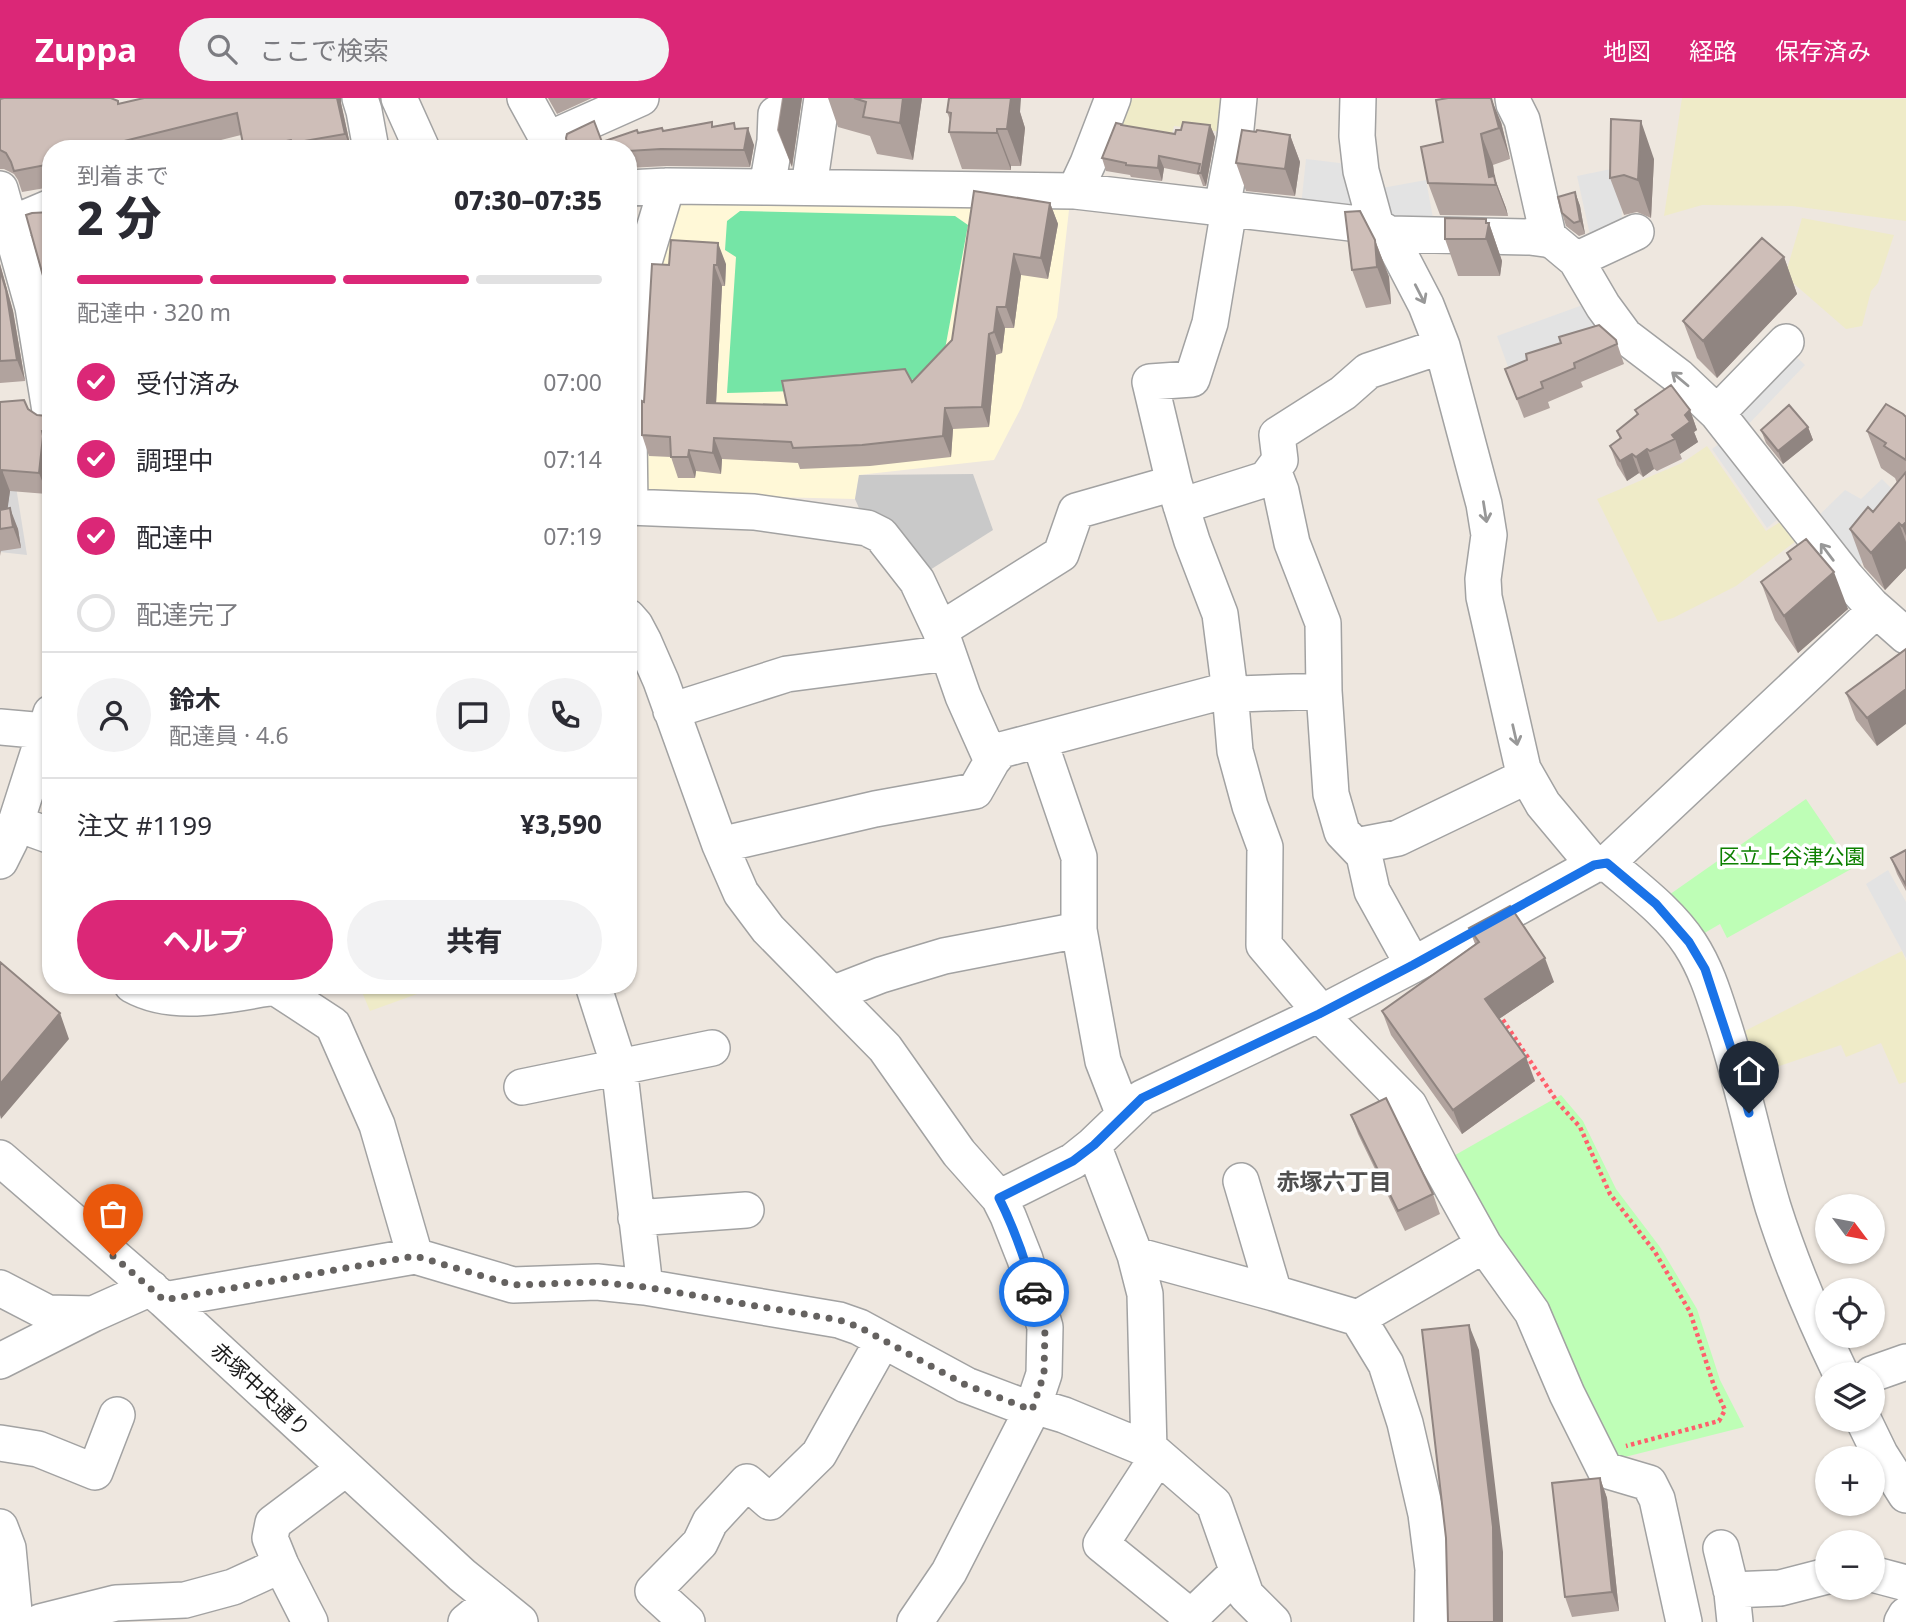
<!DOCTYPE html>
<html lang="ja">
<meta charset="utf-8">
<style>
:root{--surface:#fff;--page:#f2f2f3;--text:#2b2b33;--muted:#7c7c81;--line:#e1e1e2;--accent:#db2777}
body{margin:0;font-family:"Noto Sans","Noto Sans JP",sans-serif;background:var(--page);color:var(--text);height:100vh;display:flex;flex-direction:column;font-size:26px;white-space:nowrap}
*{box-sizing:border-box;margin:0}
p{font-size:23px;color:var(--muted)}
.icon{flex:none;width:38px;height:38px;fill:none;stroke:currentColor;stroke-width:2;stroke-linecap:round;stroke-linejoin:round}
.map{position:relative;flex:1;overflow:hidden}
.panel{position:absolute;left:42px;top:42px;width:595px;height:854px;display:flex;flex-direction:column;background:var(--surface);border-radius:28px;box-shadow:0 2px 5px #0004}
.panel>*{flex:none}
.needle{width:46px;rotate:122deg}
.tools{position:absolute;left:1815px;top:1096px;display:grid;gap:14px}
.tools a{display:grid;place-items:center;width:70px;height:70px;border-radius:50%;background:var(--surface);box-shadow:0 2px 5px #0004;font-size:35px}
.pin{position:absolute;display:grid;place-items:center;width:60px;height:60px;color:#fff;margin:-72px -30px;border-radius:50% 50% 50% 0;rotate:-45deg;box-shadow:0 0 7px #0007}
.pin .icon{rotate:45deg}
.courier{position:absolute;display:grid;place-items:center;width:70px;height:70px;margin:-35px;border:5px solid #1a73e8;border-radius:50%;background:#fff;color:#222;box-shadow:0 2px 9px #0007}
.head em{font-style:normal;font-weight:800}
.head div{display:flex;flex-direction:column-reverse}
.head{display:flex;align-items:center;justify-content:space-between;height:119px;padding:0 35px}
h1{font-size:46px;font-weight:800;line-height:52px}
.bar{display:grid;grid-template-columns:repeat(4,1fr);gap:10px 7px;align-content:center;height:84px;padding:0 35px}
.bar i{height:9px;border-radius:5px;background:var(--line)}
.bar .on{background:var(--accent)}
.bar p{grid-column:span 4}
.line{display:flex;align-items:center;gap:18px;padding:0 35px;border-top:2px solid var(--line)}
.line div{flex:1}
.round{display:grid;place-items:center;flex:none;width:74px;height:74px;border-radius:37px;background:var(--page)}
ol{padding:0 35px;list-style:none}
li{display:flex;align-items:center;gap:21px;height:77px}
li p{margin-inline-start:auto}
li .icon{padding:7px;border-radius:50%;background:var(--accent);color:#fff;stroke-width:4}
li:last-child{color:var(--muted)}
li i{width:38px;height:38px;border:4px solid var(--line);border-radius:50%}
.action{display:flex;gap:14px;margin-top:auto;padding:14px 35px}
.action a{flex:1;height:80px;border-radius:42px;background:var(--accent);color:#fff;font-size:28px;font-weight:800;line-height:80px;text-align:center}
.action a+a{background:var(--page);color:var(--text)}
header{display:flex;align-items:center;gap:42px;box-sizing:border-box;height:98px;padding:0 35px;background:var(--accent);color:#fff}
header strong{font-size:33px}
nav{display:flex;gap:38px;margin-inline-start:auto;font-size:24px}
.search{width:490px;height:63px;background:var(--page);display:flex;align-items:center;gap:18px;box-sizing:border-box;padding:0 24px;border-radius:38px;color:var(--muted);font-size:26px}
.map>svg:first-child{display:block}
.residential{fill:#d9d8d8}
.education{fill:#fff8d7}
.religious{fill:#c9c9c9}
.farmland{fill:#efebc8}
.park{fill:#befeb6}
.pitch{fill:#75e5a6}
.parking{fill:#e3e3e3}
.lines{fill:none;stroke-linecap:round;stroke-linejoin:round}
.minor-casing{stroke:#a2a2a2;stroke-width:38}
.path{stroke:#ff5f6c;stroke-width:4.5;stroke-dasharray:3.5 3.5;stroke-linecap:butt}
.minor{stroke:#fff;stroke-width:35}
.wall{fill:#b1a39e}
.shaded-wall{fill:#908581}
.building{fill:#cebeb8;stroke:#908581;stroke-width:2}
.oneway{stroke:#989898}
.done{stroke:#656260;stroke-width:7;stroke-dasharray:0 12.6}
.route{stroke:#1a73e8;stroke-width:9}
.labels{text-anchor:middle;dominant-baseline:central;stroke-width:7;stroke-linejoin:round;paint-order:stroke}
.park-label{font-size:21px;fill:#0e8102;stroke:#fff}
.street-label{font-size:21px;fill:#1b1b1b;stroke:#fff}
.neighbourhood-label{font-size:23px;font-weight:bold;fill:#4e4e4e;stroke:#fff}
</style>
<header>
<strong>Zuppa</strong>
<div class="search"><svg class="icon" aria-label="search" viewBox="0 0 24 24"><circle cx="10" cy="10" r="6"/><path d="M15 15l6 6"/></svg>ここで検索</div>
<nav><a>地図</a><a>経路</a><a>保存済み</a></nav>
</header>
<div class="map">
<svg width="1906" height="1524" viewBox="0 0 1906 1524">
<rect width="100%" height="100%" fill="#eee7df"/>
<path class="residential" d="M12,364l15,93 -27,-3z"/>
<path class="education" d="M679,99l391,4 -13,116 -36,91 -27,52 -135,15 -4,24 -204,-5 -10,-16 10,-184z"/>
<path class="religious" d="M973,376l20,56 -71,45 -57,-53 -10,-23 4,-24z"/>
<path class="farmland" d="M1117,0h116l-3,35 -56,-7 -4,15 -65,-12z
M1682,0h136l10,2 78,-1v122l-114,-15 -90,-1 -38,11z
M1802,120l92,17 -16,48 -7,8 -9,35 -16,3 -61,-53z
M1707,348l59,85 20,-13 14,20 -64,48 -63,32 -15,4 -61,-123 85,-36z
M1902,853l4,10v121l-7,2 -18,-41 -35,14 -5,-12 -82,28 -14,-7 -10,-30z
M359,887h83l-72,26z"/>
<path class="park" d="M1806,701l47,69 -126,70 -7,-14 -31,18 -33,-38z
M1561,997l22,26 33,68 44,58 37,62 23,71 24,47 -135,34 -159,-303z"/>
<path class="pitch" d="M740,113l215,5 13,9 -25,135 -16,18 -100,12 -100,3 9,-136 -11,-7 2,-29z"/>
<path class="parking" d="M1306,61l42,5 9,35 -11,11 -45,-4z
M1621,69l1,64 -30,13 -15,-68z
M1426,82l9,49 -45,-6 -8,-35z
M1591,204l19,32 -98,44 -15,-42z
M1788,251l17,16 -62,65 -16,-16z
M1727,340l58,75 -18,15 -55,-79z
M1882,381l24,24v16l-52,52 -42,-49 33,-32 16,9z
M1888,772l18,32v56l-40,-74z"/>
<g class="lines">
<g class="minor-casing">
<path id="minor" d="M360,0l4,13 7,38
M399,0l23,51
M525,0l28,51
M1358,0l-1,38 4,35 15,55
M1513,0l1,6 8,16 27,120
M547,42l94,-42
M767,89l8,-46 1,-27
M809,89l13,-89
M628,90l39,-2 100,1 308,4 301,35 13,8 141,3 22,3 24,20 27,46 22,30 54,41 38,36 130,165 24,27 35,31
M0,91l33,118 18,110
M1075,93l13,-28 25,-65
M1222,110l13,-70 4,-40
M11,130l14,-10 26,-11
M1389,136l37,71 16,41 42,158 5,31 -6,44 1,18 39,172 20,35 51,61
M1576,162l60,-28
M1717,315l69,-71
M1273,372l8,21 11,52 31,80 1,68 7,103 11,38 22,23 8,36 41,74
M1174,385l-24,-101 42,-3 18,-56 19,-114
M1181,408l85,-27 14,-19 -3,-25 66,-42 25,-22 74,-25
M628,409l126,5 113,16 14,7 36,46 23,49 23,66 29,65
M630,409l-1,-75 7,-125 5,-35 26,-86
M628,519l7,8 9,17 17,39 59,164 21,48 27,36 117,119 74,105 40,45 9,18 17,43 20,68 -1,47 -12,36 -83,162 -34,50
M940,532l121,-76 15,-43 98,-28 18,58 28,73 10,78 5,59 15,55 15,41 -1,98 50,59 5,10 90,91 31,61 44,79 48,67 35,82 38,76 44,13 8,16 27,123
M671,613l116,-37 161,-21
M0,629l45,4
M1039,642l40,117v73l24,131 21,54
M15,725l36,13
M720,747l155,-36 100,-18 17,-30 9,-11 223,-59 14,3 86,-3
M1356,748l42,-8 129,-62
M0,763l10,-20 41,-128
M1607,765c29,25 62,49 83,81 15,23 23,48 31,73 21,62 33,127 52,190 18,57 42,113 68,167
M132,887c43,24 97,9 143,2l58,38 44,100 38,131
M593,887l26,81 26,221
M832,896l49,-19 63,-19 135,-26
M522,989l190,-39
M1093,1047l42,110 10,39 4,156
M0,1060l164,142 298,275 58,47
M1241,1083l33,112
M999,1100l74,-37 20,-16 49,-47 177,-84 94,-49 181,-100 13,-2 269,-253
M636,1120l110,-8
M1135,1157l139,38 84,25 126,-73
M0,1190l48,25 45,1
M164,1202l251,-44 98,29 84,-3 48,5 194,33 20,7 107,58 66,25
M1358,1220l28,46 19,59 21,91 7,55 -1,53
M0,1263l93,-47 58,-26
M1872,1276l34,-12
M1034,1308l30,9 90,37 60,52 32,91 27,27
M1863,1321l17,35 26,41
M0,1345l38,6 57,23 22,-57
M1158,1358l-57,88 90,73
M0,1429l8,21 7,74
M1721,1450l11,45 3,29
M1872,1476l34,9
M1731,1492l49,-2 47,-12
M40,1524l76,-19 69,-3 48,-13 48,-22
M310,1524l-29,-57 -11,-27 3,-15 73,-55
M466,1524l27,-22
M687,1524l-34,-31 47,-48 10,-21 37,-40 23,20 49,-48 64,-114
M1186,1524l52,-50
M1902,1524l4,-7"/>
</g>
<path class="path" d="M1499,916l59,89 22,24 30,67 45,58 35,60 24,74 11,24 -6,11 -93,25"/>
<use href="#minor" class="minor"/>
</g>
<path class="wall" d="M144,0h197v5l10,46h-107l-3,-14 -56,14h-134v38l-29,5 -4,-12 -4,-6 -10,-5h-4v-70l119,5z
M548,0h44l-35,16z
M782,0h20l-10,69 -15,-37z
M828,0h94l-9,62 -36,-6 -7,-18 -32,-9z
M947,14h73l5,16 -4,38h-10v4l-49,-1 -13,-37 1,-12z
M712,24l1,4 24,3 17,16 -4,22 -83,-1 -39,2v-17l-26,-9 36,-9 25,-2z
M1501,24l9,37 -17,6 2,14 11,29 2,8 -68,-1 -12,-32 15,-41z
M1210,27l5,12 -9,49h-3l-4,-11 -35,-7 -2,13 -31,-4 -1,-2 -24,-4 -4,-13 19,-32 54,8 6,-4z
M1290,37l10,27 -5,34 -49,-5 -10,-28z
M1654,61l-3,59 -14,-6 -13,3 -14,-37z
M1575,94l5,14 5,28 -6,2 -13,-10 -4,-13z
M1050,105l8,21 -10,55 -27,-4 -7,53h-9l-3,25 -6,2 -7,72 -36,2 -2,28 -81,9 -70,3 -2,-6 -76,-4 -1,15 -25,-3 -1,7h-17l-7,-21 -22,-1 -7,-21 2,-33 25,-137 57,-1 -1,22h-3l-6,117 71,2 125,-23 40,-42z
M1486,121l1,4h2l13,38 -2,15h-42l-13,-37z
M1375,142l14,37 2,27 -25,4 -14,-38z
M1784,159l13,37 -80,84 -20,-20 -14,-37z
M0,166l13,47 12,70 -25,2z
M1616,242l8,24 -43,18 2,5 -35,15 2,6 -26,10 -19,-49z
M0,304l28,7 9,6 10,1 4,-2v38h-1l1,6 -4,36 -37,-3 -3,18 11,20 3,19 -20,3 -1,5z
M1635,312h55l7,20 -3,2 4,10 -18,12 2,5 -25,12 -3,-2 -11,8 -4,-4 -12,8 -10,-16 -7,-19 10,-7 -3,-8 20,-16z
M1906,319v151l-21,22 -21,-23 -14,-38 23,-17 24,-29 -2,-5 -14,-10 -14,-37z
M1808,329l5,13 -30,24 -17,-21 -5,-13z
M1787,455l61,56 -50,44 -23,-33 -14,-38 29,-21z
M1906,551l-29,97 -21,-26 -10,-27z
M1906,752v41l-9,-17 -6,-16z
M1469,830l85,54 -55,37 36,62 -73,53 -71,-99 -9,-24 93,-67z
M1351,1017l82,79 7,20 -35,17 -47,-97z
M1600,1380l7,20 12,113 -47,6 -7,-20z"/>
<path class="shaded-wall" d="M337,0h4v5l10,46 -6,-15z
M783,0h19l-10,69 -14,-37z
M903,0h19l-9,62 -13,-37z
M1007,0h14l-1,14 5,16 -4,38 -14,-37z
M1491,0l10,24 9,37 -11,-31z
M1641,23l13,38 -3,59 -13,-38z
M1210,27l5,12 -9,49 -5,-13z
M748,30l6,17 -4,22 -6,-17z
M997,31l14,37v4l-14,-37z
M1481,36l12,31 2,14 11,29 2,8 -12,-31 -7,-8z
M1290,37l10,27 -5,34 -10,-27z
M1159,58l5,12 -2,13 -4,-13z
M1575,94l5,14 5,28 -5,-13z
M1050,105l8,21 -10,55 -7,-21z
M1486,121l2,7 1,-3 13,38 -2,15 -14,-37z
M1375,142l14,37 2,27 -14,-37z
M718,145l8,21 -1,22 -8,-21z
M1014,156l7,21 -7,53 -8,-21z
M1784,159l13,37 -80,84 -14,-37z
M0,166l13,47 12,70 -8,-21 -17,-90z
M714,167l8,21 -7,138 -8,-21z
M997,209l8,21 -3,25 -8,-21z
M989,236l7,21 -7,72 -7,-20z
M945,310l8,21 -2,28 -8,-21z
M1690,312l7,20 -3,2 4,10 -18,12 -5,-15 -3,-4 13,-20z
M1808,329l5,13 -30,24 -5,-13z
M42,333l9,25 -4,38 -8,-21z
M714,340l8,21 -1,15 -8,-21z
M1647,351l7,20 -11,8 -7,-20z
M689,352l7,21 -1,7 -7,-21z
M1632,356l7,19 -12,8 -7,-20z
M2,372l8,21 -5,37 -5,-10v-32z
M10,410l8,21 3,19 -8,-21z
M1906,424v14l-4,-10z
M1899,425l7,19v26l-21,22 -14,-37z
M1834,474l14,37 -50,44 -14,-37z
M1906,591v35l-29,22 -10,-28z
M1545,860l9,24 -61,41 -8,-24z
M60,915l9,26 -68,80 -1,-4v-31z
M1526,959l9,24 -73,53 -9,-24z
M1469,1227l10,25 24,202v70h-9z
M1600,1380l7,20 12,113 -7,-19z"/>
<path class="building" d="M4,0h107l7,3v3l26,-6h193l8,36 -52,9 -2,-3 -47,9 -7,-36 -121,30v6h-65v15l-37,7 -3,-9 -5,-9 -6,-3v-51z
M854,0h49l-3,25 -37,-6 3,-15z
M949,0h62l-4,31h-10v4l-48,-1 2,-19 -4,-1z
M1448,0h43l8,30 -18,6 8,43 5,-1 2,9 -68,-2 -7,-36 22,-5 -7,-42z
M1611,21l30,2 -3,59 -14,-5 -14,3z
M594,23l8,21 35,-12 1,3 24,-5 1,3 49,-9v5l22,-4 1,6 13,-1 -4,22 -83,-1 -33,2v-2l-60,-1 -2,-10 1,-4z
M1183,24l27,3 -9,48h-3l2,-9 -41,-8 -1,12 -32,-3v-2l-24,-5 14,-35 5,1v1l54,9 1,-4h5z
M1242,32l14,2 1,-2 33,5 -5,34 -49,-6z
M974,93l76,12 -9,55 -27,-4 -8,53h-9l-3,25 -5,2 -7,73 -37,1 -2,28 -81,9 -69,3 -2,-6 -77,-4 -1,15 -24,-3 -1,7h-17l-1,-20 -28,-2v-34l2,1 8,-138 17,1 2,-25 47,3 -1,22h-3l-7,138 80,2 -5,-24 123,-12 7,13 40,-42z
M1575,94l5,29 -6,2 -12,-10 -4,-16z
M1360,113l15,29 2,27 -25,3 -7,-58z
M51,114v105l-6,-34 -19,-68 6,-2z
M1445,120l41,1v4h3l-3,16h-41z
M1762,140l22,19 -81,84 -20,-20z
M0,172l6,20 11,70 -17,1z
M1599,227l17,15 1,4 -43,19 1,5 -34,14 2,6 -26,11 -12,-30 22,-9 -1,-6 35,-11 -2,-6z
M1671,287l19,25 -5,5 5,7 -18,13 3,4 -25,12 -3,-2 -11,8 -4,-3 -12,7 -10,-15 11,-8 -4,-7 21,-17 -3,-4z
M24,302l4,9 9,6 10,1 4,-2v15l-9,2 1,5 -4,37 -37,-3 -2,16v-84z
M1886,306l17,10 3,3v43l-22,-14 2,-3 -19,-12z
M1789,307l19,22 -30,24 -17,-21z
M1906,374v50l-4,4 -3,-3 -28,30 -21,-24 18,-22 5,5z
M10,410l3,19 -13,2v-19z
M1806,441l28,33 -50,44 -23,-34 30,-23 -4,-6z
M1906,551v40l-39,29 -21,-25z
M1906,752v35l-15,-27z
M1510,808l35,52 -60,41 41,58 -73,53 -71,-99 97,-69 -10,-14z
M0,864l60,51 -60,71z
M1386,1000l47,96 -35,17 -47,-96z
M1469,1227l24,202 1,95h-46l-2,-84 -24,-208z
M1600,1380l12,114 -47,5 -13,-114z"/>
<defs><path id="oneway-shaft" d="M-6 0H5M1.5-3L5.5 0L1.5 3" fill="none" stroke-width="1.6" stroke-linecap="round" stroke-linejoin="round" transform="scale(1.75)"/></defs>
<g class="oneway">
<use href="#oneway-shaft" transform="translate(1420 196) rotate(63)"/>
<use href="#oneway-shaft" transform="translate(1680 281) rotate(-140)"/>
<use href="#oneway-shaft" transform="translate(1485 414) rotate(81)"/>
<use href="#oneway-shaft" transform="translate(1827 454) rotate(-127)"/>
<use href="#oneway-shaft" transform="translate(1515 637) rotate(77)"/>
</g>
<g class="lines">
<path class="done" d="M113,1158l51,44 251,-44 98,29 84,-3 48,5 194,33 20,7 107,58 66,25 12,-36 1,-47 -11,-35"/>
<path class="route" d="M1034,1194c-9,-33 -20,-64 -35,-94l74,-37 21,-16 48,-47 177,-84 94,-49 181,-100 13,-2 49,41 33,38 16,27 26,79 18,65"/>
</g>
<g class="labels">
<g class="park-label">
<text x="1792" y="758">区立上谷津公園</text>
</g>
<g class="street-label">
<text transform="translate(261 1291) rotate(43)">赤塚中央通り</text>
</g>
<g class="neighbourhood-label">
<text x="1334" y="1083">赤塚六丁目</text>
</g>
</g>
</svg>
<div class="tools">
<a><svg class="needle" viewBox="-14 -14 28 28"><path d="M0-13l5 13h-10z" fill="#e53935"/><path d="M0 13l5-13h-10z" fill="#7c7c81"/></svg></a>
<a><svg class="icon" aria-label="locate" viewBox="0 0 24 24"><circle cx="12" cy="12" r="6"/><path d="M12 2v4M12 18v4M2 12h4M18 12h4"/></svg></a>
<a><svg class="icon" aria-label="layers" viewBox="0 0 24 24"><path d="M12 4l9 5-9 5-9-5zM3 14l9 5 9-5"/></svg></a>
<a>+</a>
<a>−</a>
</div>
<div class="pin" style="left:113px;top:1158px;background:#ea580c"><svg class="icon" aria-label="bag" viewBox="0 0 24 24"><path d="M5 8h14l-1 12H6zM9 8a3 3 0 0 1 6 0"/></svg></div>
<div class="pin" style="left:1749px;top:1015px;background:#1f2937"><svg class="icon" aria-label="home" viewBox="0 0 24 24"><path d="M3 11l9-7 9 7M6 9v11h12V9"/></svg></div>
<div class="courier" style="left:1034px;top:1194px"><svg class="icon" aria-label="car" viewBox="0 0 24 24"><path d="M5 17H2v-5l4-1 3-4h7l3 4 3 1v5h-3M9 17h6M6 11h13"/><circle cx="7" cy="17" r="2"/><circle cx="17" cy="17" r="2"/></svg></div>
<section class="panel">
<div class="head"><div><h1>2 分</h1><p>到着まで</p></div><em>07:30–07:35</em></div>
<div class="bar"><i class="on"></i><i class="on"></i><i class="on"></i><i></i><p>配達中 · 320 m</p></div>
<ol>
<li><svg class="icon" aria-label="check" viewBox="0 0 24 24"><path d="M5 12l5 5 9-10"/></svg>受付済み<p>07:00</p></li>
<li><svg class="icon" aria-label="check" viewBox="0 0 24 24"><path d="M5 12l5 5 9-10"/></svg>調理中<p>07:14</p></li>
<li><svg class="icon" aria-label="check" viewBox="0 0 24 24"><path d="M5 12l5 5 9-10"/></svg>配達中<p>07:19</p></li>
<li><i></i>配達完了</li>
</ol>
<div class="line" style="height:126px"><a class="round"><svg class="icon" aria-label="person" viewBox="0 0 24 24"><circle cx="12" cy="8" r="4"/><path d="M4 21q1-7 8-7t8 7"/></svg></a><div><b>鈴木</b><p>配達員 · 4.6</p></div><a class="round"><svg class="icon" aria-label="chat" viewBox="0 0 24 24"><path d="M4 5h16v11H9l-5 4z"/></svg></a><a class="round"><svg class="icon" aria-label="phone" viewBox="0 0 24 24"><path d="M5 4h4l2 5-3 2q2 4 5 5l2-3 5 2v4C11 20 4 13 5 4z"/></svg></a></div>
<div class="line" style="height:91px"><div>注文 #1199</div><b>¥3,590</b></div>
<div class="action"><a>ヘルプ</a><a>共有</a></div>
</section>
</div>
